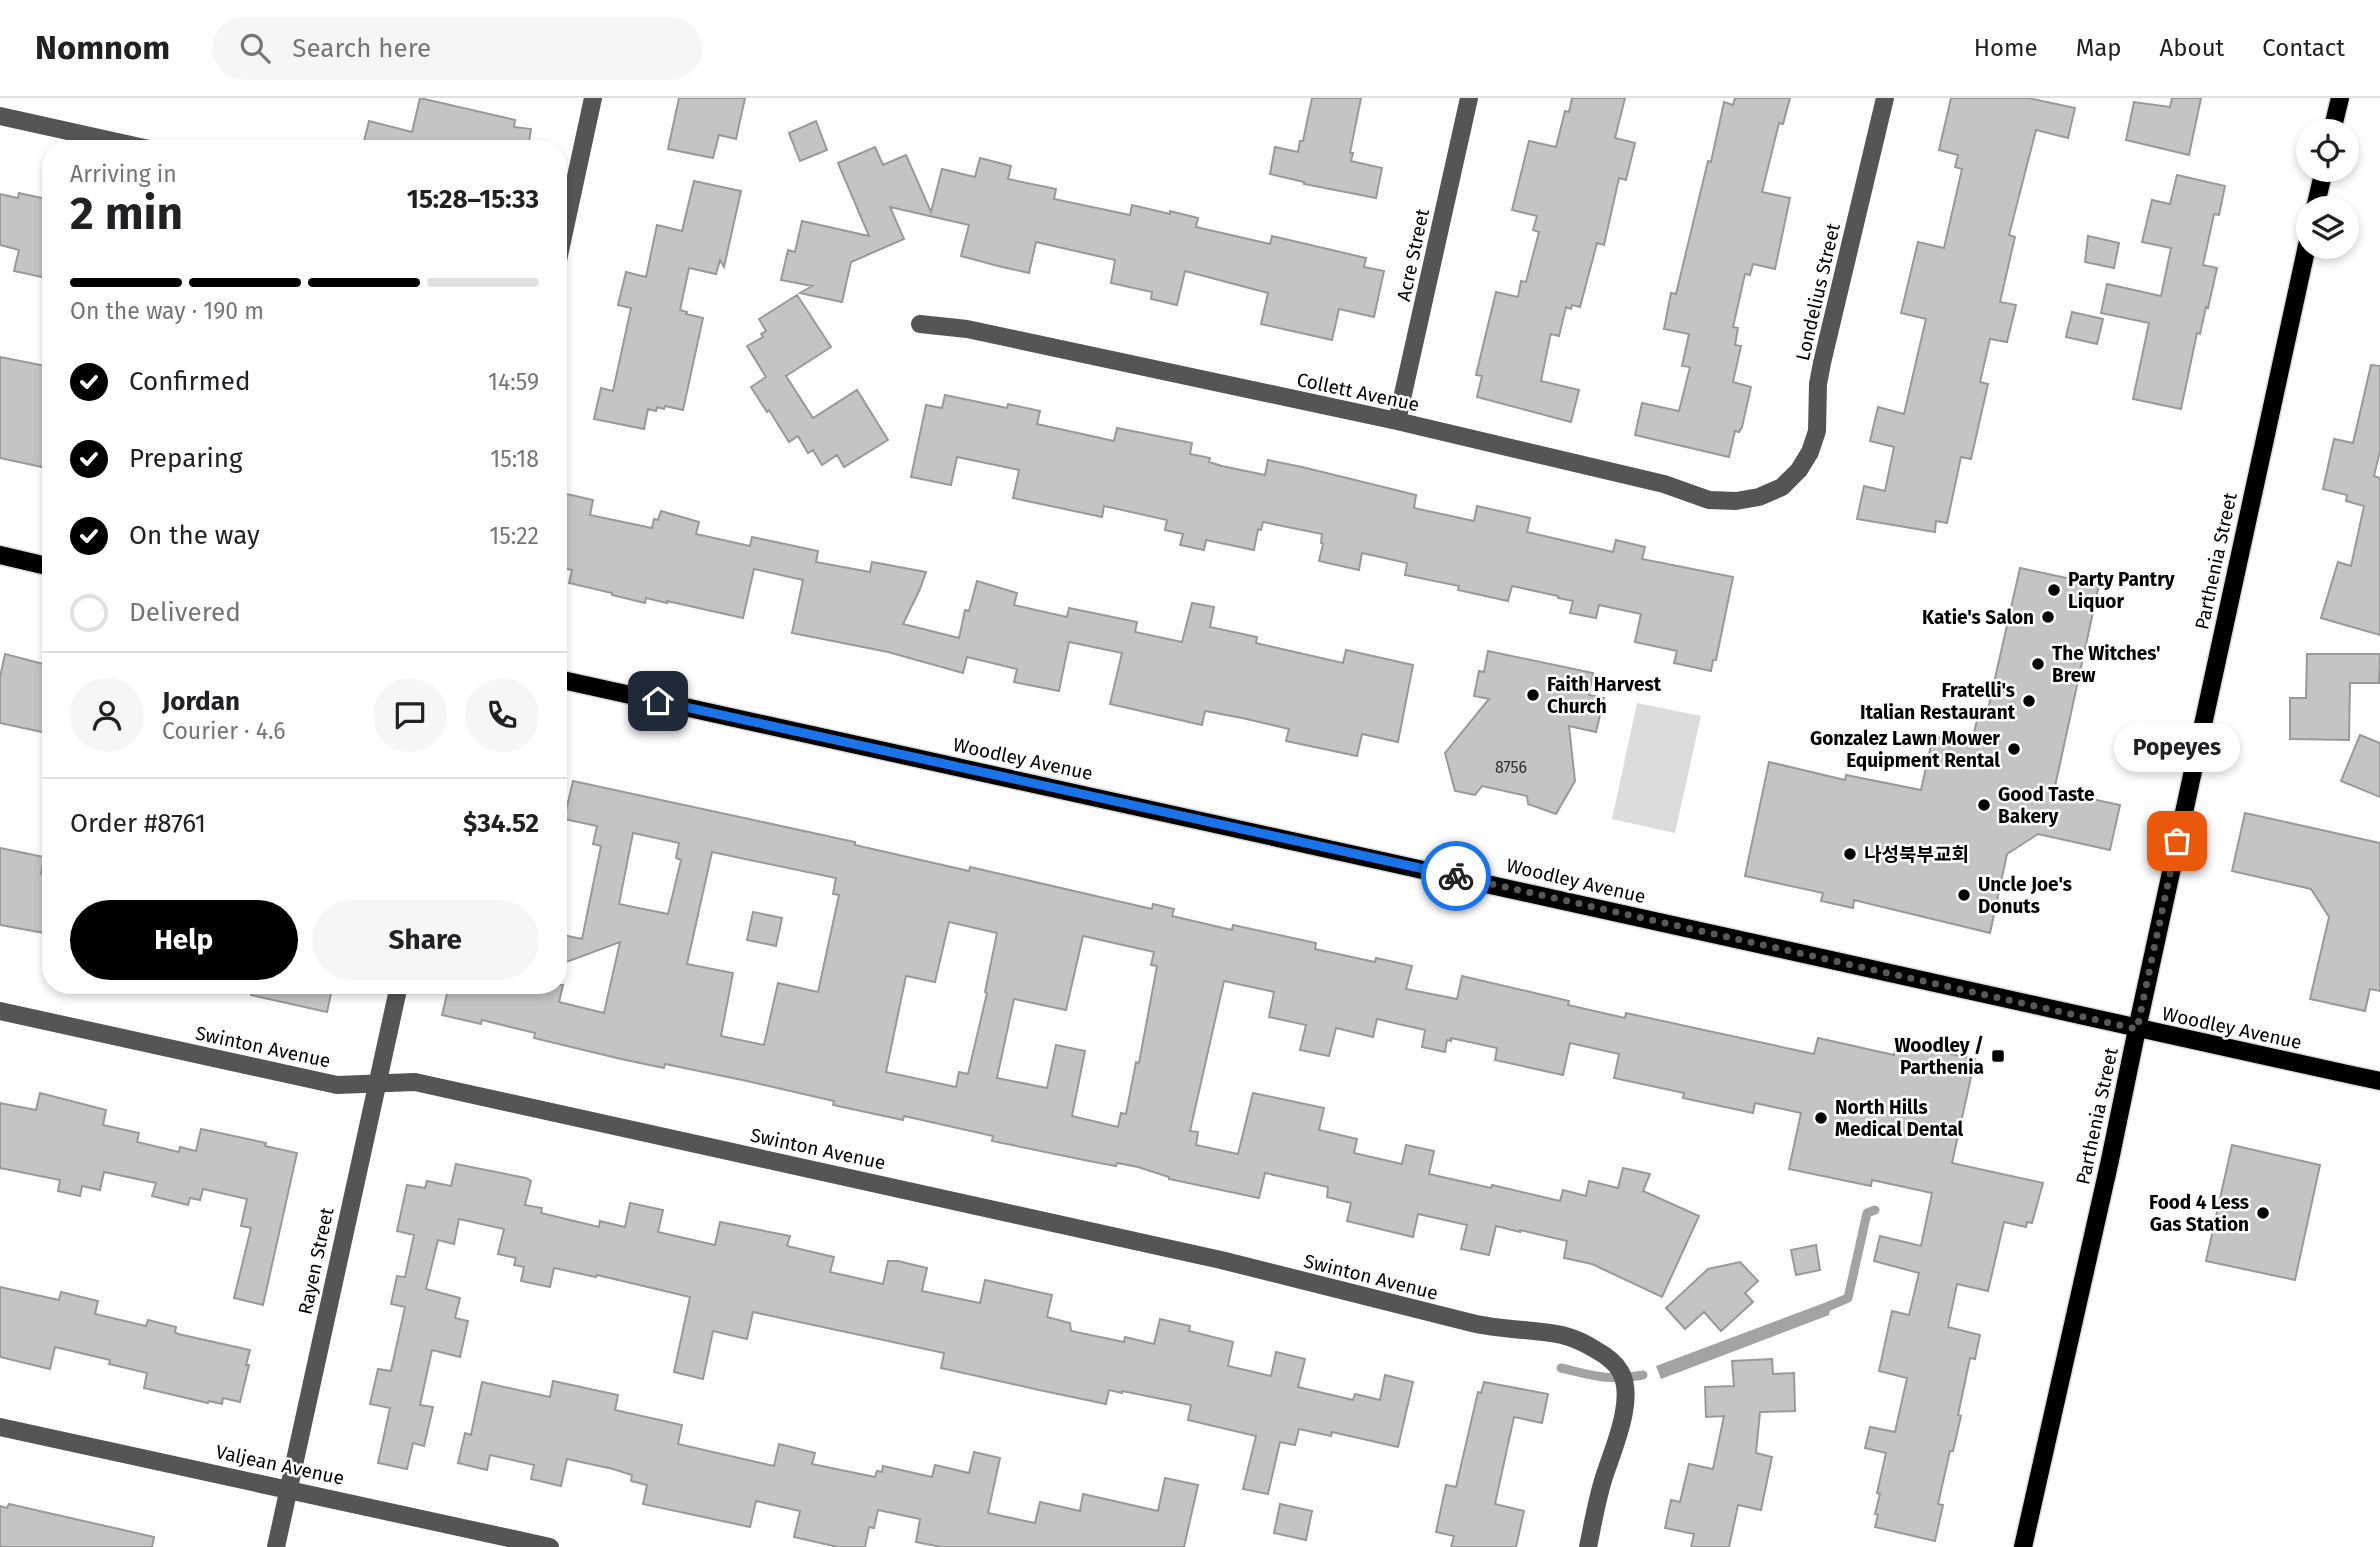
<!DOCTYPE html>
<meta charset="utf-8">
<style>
:root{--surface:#fff;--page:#f6f6f6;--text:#202124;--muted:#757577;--line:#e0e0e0;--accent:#000}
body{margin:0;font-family:"Fira Sans","Noto Sans KR",sans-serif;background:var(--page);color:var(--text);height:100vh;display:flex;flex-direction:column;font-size:26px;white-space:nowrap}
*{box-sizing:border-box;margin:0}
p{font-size:23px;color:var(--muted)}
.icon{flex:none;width:38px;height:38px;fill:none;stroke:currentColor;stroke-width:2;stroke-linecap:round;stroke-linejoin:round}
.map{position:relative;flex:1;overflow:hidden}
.drawer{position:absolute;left:42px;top:42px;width:525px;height:854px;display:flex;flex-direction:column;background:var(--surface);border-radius:28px;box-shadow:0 4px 10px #0003}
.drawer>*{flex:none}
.fabs{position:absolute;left:2296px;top:21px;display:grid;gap:14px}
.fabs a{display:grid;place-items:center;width:63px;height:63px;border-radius:50%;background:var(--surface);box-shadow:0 4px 10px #0003;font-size:35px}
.pin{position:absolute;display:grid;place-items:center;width:60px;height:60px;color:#fff;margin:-30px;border-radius:14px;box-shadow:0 4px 10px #0006}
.courier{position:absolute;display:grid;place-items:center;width:70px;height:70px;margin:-35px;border:5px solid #1a73e8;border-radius:50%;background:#fff;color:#222;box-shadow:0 2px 9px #0007}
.bubble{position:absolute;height:49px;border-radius:24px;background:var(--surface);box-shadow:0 4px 10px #0003;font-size:23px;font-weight:700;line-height:49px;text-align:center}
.headline em{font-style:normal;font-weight:700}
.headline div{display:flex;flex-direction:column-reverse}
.headline{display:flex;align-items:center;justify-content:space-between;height:119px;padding:0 28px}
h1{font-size:46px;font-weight:700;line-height:52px}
.bar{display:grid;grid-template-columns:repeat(4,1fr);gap:10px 7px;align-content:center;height:84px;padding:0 28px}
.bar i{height:9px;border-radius:5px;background:var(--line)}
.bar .active{background:var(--accent)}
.bar p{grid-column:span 4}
.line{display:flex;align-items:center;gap:18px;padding:0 28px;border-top:2px solid var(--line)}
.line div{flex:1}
.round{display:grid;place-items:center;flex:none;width:74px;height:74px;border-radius:37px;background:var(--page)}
ol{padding:0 28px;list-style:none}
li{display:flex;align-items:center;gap:21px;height:77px}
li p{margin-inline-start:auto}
li .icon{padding:7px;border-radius:50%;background:var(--accent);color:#fff;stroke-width:4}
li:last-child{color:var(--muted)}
li i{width:38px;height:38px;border:4px solid var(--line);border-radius:50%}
.primary-button{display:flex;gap:14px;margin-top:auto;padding:14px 28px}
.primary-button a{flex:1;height:80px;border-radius:42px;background:var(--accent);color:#fff;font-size:28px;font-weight:700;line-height:80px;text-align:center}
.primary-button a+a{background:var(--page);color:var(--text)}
header{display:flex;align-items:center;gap:42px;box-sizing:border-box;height:98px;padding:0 35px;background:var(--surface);border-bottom:2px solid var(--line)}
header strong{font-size:33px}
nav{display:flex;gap:38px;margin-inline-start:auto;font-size:24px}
.search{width:490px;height:63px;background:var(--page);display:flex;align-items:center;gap:18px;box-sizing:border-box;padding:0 24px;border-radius:38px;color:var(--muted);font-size:26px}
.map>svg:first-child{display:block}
.green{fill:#dcdcdc}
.water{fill:#a3a3a3}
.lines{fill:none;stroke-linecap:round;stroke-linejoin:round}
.stream{stroke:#a3a3a3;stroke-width:9}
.building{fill:#c4c4c4;stroke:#999;stroke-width:2;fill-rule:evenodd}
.major-casing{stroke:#dbdbdb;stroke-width:21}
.minor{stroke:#555;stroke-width:18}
.major{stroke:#000;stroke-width:18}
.done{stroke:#595959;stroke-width:7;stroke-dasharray:0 12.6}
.route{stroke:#1a73e8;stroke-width:9}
.poi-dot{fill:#000;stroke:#fff;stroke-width:2.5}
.labels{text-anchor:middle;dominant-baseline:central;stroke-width:5;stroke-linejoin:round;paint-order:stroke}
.number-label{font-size:16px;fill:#313131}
.street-label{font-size:19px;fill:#000;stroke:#fff}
.poi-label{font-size:19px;font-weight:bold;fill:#000;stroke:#fff;text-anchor:start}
</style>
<header>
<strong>Nomnom</strong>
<div class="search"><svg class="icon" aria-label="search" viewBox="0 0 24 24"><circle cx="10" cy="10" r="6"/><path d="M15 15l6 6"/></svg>Search here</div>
<nav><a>Home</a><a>Map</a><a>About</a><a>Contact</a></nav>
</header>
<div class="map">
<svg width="2380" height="1449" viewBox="0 0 2380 1449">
<rect width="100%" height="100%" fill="#fff"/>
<path class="green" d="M1637,605l64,13 -26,117 -63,-14z"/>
<path class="water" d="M1832,1202l-3,15 -168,64 -5,-13z"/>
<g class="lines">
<path class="stream" d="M1820,1212l28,-12 19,-85 8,-3
M1561,1270c34,8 47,13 82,7"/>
</g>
<path class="building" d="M420,0l95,22 -1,7 17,2 -3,20h-166l7,-28 43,11z
M679,0h66l-9,41 -17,-4 -6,23 -45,-9z
M1312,0h49l-11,55h3l-2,8 31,7 -6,30 -72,-14v-2l-34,-8 5,-27 23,5 2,-11h3z
M1572,0h53l-10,40 20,5 -9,37 -7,-2 -15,67 -7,-2 -17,64 -8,-2 -1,4 -5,-2 -7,29 -8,-2 -1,3 -9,44 38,9 -8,32 -94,-25 5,-21 -6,-1 20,-83 22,5 3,-16 5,1 13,-50 -6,-2 4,-14 -25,-6 17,-69 27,6 9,-36 4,1z
M1735,0h55l-7,26 -4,-1 -17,69 28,6 -15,71 -22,-5 -3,11 -5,-1 -12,53 5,1 -3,17 6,1 -8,36 18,5 -9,40 -3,5 -4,-1 -6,26 -94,-22 7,-32 37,8 11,-44 -8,-1 7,-32 -25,-5 7,-36 5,1 32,-133 3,1 13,-60 9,3z
M1951,0h77l47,10 -7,30 -32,-8 -27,105 6,2 -15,65 16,3 -9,37 -17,-3 -10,43 8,2 -17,75 -10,-2 -14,66 -11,-2 -1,11 -78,-13 7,-33 21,5 9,-44 -24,-6 8,-34 26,7 15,-65 7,-30 -25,-6 17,-71 26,6 18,-79 -7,-2 3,-12 -19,-5z
M2172,0h29l-12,57 -63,-15 8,-38 36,5z
M816,23l11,29 -27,11 -11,-28z
M875,49l8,18 23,-10 25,57 11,-43 33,8 5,-19 31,8 -3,13 48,10 -2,10 76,16 2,-10 38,9v-3l28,7 -2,9 74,17 2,-8 94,22 -2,9 20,4 -10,46 -35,-8 -7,31 -40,-9 -31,-7 7,-31 -83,-22 -8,34 -26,-6 1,-7 -41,-9 4,-23 -79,-18 -7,31 -31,-7 -37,-10 8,-31 -79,-18 14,32 -53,23 -9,40 -42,-9 12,-7 -31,-6 7,-30 7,2 7,-31 67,15 -31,-73z
M2177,77l48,11 -6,29 -5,-1 -11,51 14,3 -9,40 -2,-1 -6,27 -3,-1 -16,76 -48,-10 16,-76 -48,-10 6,-29 54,12 10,-48 -29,-6 10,-42 18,4z
M694,83l47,10 -17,76 -4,-7 -4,14 -27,-6 -9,42 7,2 -1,2 17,4 -20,92 -18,-4 -1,3 -7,-2 -1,4 -8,-2 -4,20 -50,-10 7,-31 12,3 18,-83 -13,-3 8,-33 20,5 11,-52 25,6z
M19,95l32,7v79l-37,-8 5,-21 -19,-5v-51l18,4z
M2088,138l31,7 -5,25 -29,-6z
M797,197l34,52 -45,29 27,42 44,-28 31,50 -44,27 -7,-12 -15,10 -9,-15 -5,3 -10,-17 -9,6 -20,-32 -2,2 -16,-25 15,-10 -19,-31 16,-9 -2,-3 5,-3 -7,-12z
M2072,214l31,7 -6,25 -31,-7z
M0,259l51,10v102l-51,-11z
M2371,267l9,1v85l-6,25 6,2v157l-59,-17 17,-56 13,4 13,-60 -18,-5 1,-6 -24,-6 11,-50 19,4z
M945,297l62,13 1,-4 32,7 -3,13 77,17 3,-13 75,15 -2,11 20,4 -1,4 13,4 43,9 3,-15 34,7 114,28 -2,13 60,13 3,-15 53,12 -3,14 86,20 3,-12 29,7 -3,12 91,18 -17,83h-3l-2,11 -37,-8 3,-12 -42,-9 6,-28 -42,-9 -3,13 -26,-5 3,-12 -15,-3v-2l-46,-10 -4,15 -50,-11 1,-4 -54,-11 2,-12 -45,-10 -3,17 -40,-9 4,-17 -2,-1 1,-9 -59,-12 -2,8 -3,-1 -4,21 -48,-10 -2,10 -24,-5 3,-11 -18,-4 2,-10 -63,-14 -2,11 -89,-19 6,-28 -62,-13 -6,28 -40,-8 15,-72 16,3z
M558,394l35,8 -3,15 62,13 2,-9 4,1 3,-9 38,11 -3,12 54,12 2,-9 66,14 -2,11 54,10 2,-10 54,10 -6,17 -17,35 56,14 6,-28 4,1 8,-30 40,12 -3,12 53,12 2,-9 68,14 -2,10 47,10 10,-39 22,4 -4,20 47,10 -1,6 87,20 3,-13 67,15 -15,77 -36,-8 -5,22 -71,-15 3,-12 -47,-11 -37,-7 -3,14 -92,-21 12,-51 -53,-11 -10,49 -45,-9 3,-13 -50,-12 -4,16 -75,-21 -96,-19 11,-53 -49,-11 -11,49 -76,-17v2l-21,-5 -1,5 -33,-8v-2l-43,-10 3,-13 -14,-3z
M2020,470l79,17 -45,206 66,14 -10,45 -72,-16 -31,20 -17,79 -136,-33 -1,8 -32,-7 2,-8 -78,-17 24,-114 76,18 1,-5 75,15 12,-54 38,9 7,-29 8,2z
M1488,553l105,22 -4,22 15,3 -8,34 -27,-6 6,55 -19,33 -28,-10 -1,-8 -45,-10 -7,9 -20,-4 -10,-38 44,-54 -15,-3 5,-25 5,1z
M5,556l46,12v68l-51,-11v-46z
M2307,556h73l-1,29h-29l-1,57 -59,-1v-41h16z
M2360,637l20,8v54l-39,-16z
M573,683l282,61v3l114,26 1,-4 182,42 1,-5 21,5 -2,7 60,14 1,-5 83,18 -1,6 60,13 1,-4 36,8 -6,23 51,10 5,-23 107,25 -1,4 57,13 1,-5 188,41 4,-16 76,17 3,-12 78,16 -23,104 91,20 -11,40 -5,-1 -1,5 -22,-5 -16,69 -31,-7 -9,43 32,8 -5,24 -5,-1 -12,57 3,1 -8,35h-3l-12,53 5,1 -8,36 -60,-14 3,-12 -3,-1 5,-20 -3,-1 9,-40 -21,-5 5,-21 25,5 12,-54 -28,-7 13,-60 17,4 10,-42 -45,-12 6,-25 41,10 11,-53 -60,-13 -1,6 -82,-17 12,-56 -46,-10 -2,10 -70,-15 1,-5 -70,-15 5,-24 -49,-11 -7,32 -68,-15 2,-12 -46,-10v3l-4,-1 -2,12 -23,-5 3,-17 -48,-11 -4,18 -37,-9 -7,28 -29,-6 6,-25 -37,-8 5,-25 -50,-11 -34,150 8,1 -2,13 42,9 15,-61 71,15 -5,22 38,9 -3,14 48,11 4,-19 28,6 -5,23 62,14 1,-3 68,16 3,-11 23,6 3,-15 29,7 5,-20 27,6 -7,17 56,25 -37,81 -70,-33 -28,-6 3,-17 -47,-11v2l-24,-6 -7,29 -28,-6 6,-24 -49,-11 -5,23 -66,-16 4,-18 -24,-6 1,-10 -63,-14 -6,25 -90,-19v-2l-31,-10 -21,-4 -1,3 -22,-4 -102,-21 1,-5 -89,-20 -1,4 -70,-15 1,-4 -87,-20 -82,-17 -1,4 -43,-9 -87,-21 1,-5 -53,-13 -1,4 -39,-9 7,-30h114l-4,17 45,11 16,-71 -62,23v-31l24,5 19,-93 -8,-2 4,-18 -33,-7zM633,735l46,10 -3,15 5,2 -13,54 -49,-10zM712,754l124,26 -3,16 6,1 -21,97 -40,-9 -14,62 -43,-9 12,-63 -46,-9zM949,824l48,11 -12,59 2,1 -19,81 -9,-2 -3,15 -70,-15 20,-96 29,6zM1083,838l71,16 -3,13 6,1 -18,97 -3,-1 -10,52 -5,-1 -3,14 -46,-11 13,-65 -29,-6 -9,43 -50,-10 17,-79 52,11z
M2245,715l135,30v148l-10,-2 -5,22 -55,-12 19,-82 -18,-28 -79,-18z
M0,750l44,9 -3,17 10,2v51l-6,-1 -1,7 -44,-8z
M753,814l29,6 -6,28 -29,-6z
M252,887h81l-6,27 -76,-17z
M40,995l66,17 -3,15 36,8 -2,9 42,10 1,-5 16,4 5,-22 65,14 -1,3 32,7 -34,152 -29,-7 17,-70 -10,-2 6,-27 -44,-10 -3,11 -10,-2 -2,7 -36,-9 4,-13 -52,-11 -4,18 -18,-4 -2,10 -22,-5 2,-11 -60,-12v-65l36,7z
M2232,1047l88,20 -25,115 -89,-19z
M456,1066l70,14 5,3 -6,24 17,3 -1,5 58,14 1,-6 25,6 5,-24 33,7 -5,22 57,13 5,-23 70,14 -3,10 47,11 -4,15 53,12 5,-23h10l29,7 -5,23 58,12 5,-23 67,15 -5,22 23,6 1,8 53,11 1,-5 29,7 6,-25 30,7 -1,5 44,11 -5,24 43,10 5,-24 29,7 -7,28 55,13 2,-6 25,6 5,-25 28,7 -15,65 -66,-15 -1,4 -32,-7 -4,16 -15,-3 -12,52 -25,-5 13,-53 -68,-16 3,-15 -69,-14v2l-13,-3 -3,14 -67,-14 -98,-22 3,-15 -191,-41 -6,27 -34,-8 -10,48 -29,-7 16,-75 -93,-22 -1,2 -42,-9 -4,19 -29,-6 3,-14 -10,-2 2,-7 -18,-4 6,-25 -45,-10 -5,25 -16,-4 -12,49 34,9 -5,20 13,3 -8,36 -28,-7 -12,55 13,2 -9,39 -11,-3 -6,26 -29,-6 12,-55 -20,-4 8,-35 13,2 14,-64 -14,-3 6,-28 8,1 9,-42 -17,-4 10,-46 18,3 2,-7 24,5z
M1816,1147l4,25 -24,5 -5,-25z
M1740,1164l18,19 -13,12 8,9 -32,29 -17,-19 -19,17 -19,-21 42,-39z
M0,1189l59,13 2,-8 37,9 -3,13 51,12 2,-6 28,7 -1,5 3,2 72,16 -4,15h3l-9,37 -17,-4 -1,6 -13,-3 -1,2 -64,-15 3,-15 -38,-9 1,-4 -55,-13 -5,22 -50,-12z
M1772,1261l1,15 21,-1 1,38 -35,1 -4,41 16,4 -11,53 -23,-5 -9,42h-38l3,-13 -29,-6 6,-28 9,2 9,-38 24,5 11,-53 -18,1 -1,-30 29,-1 -2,-25z
M553,1283l65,14 -3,15 67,15 -4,19 96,22 5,-22 36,9 -3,11 63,13 2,-6 5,1 1,-6 49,11 3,-12 34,8 5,-21 26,6 -12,55 47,10 5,-21 40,9 3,-17 75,17 7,-33 33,7 -14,62h-243l-25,-5 4,-23 -42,-9 -4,18 -5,-1 -4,20h-27l-44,-10 6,-26 -44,-10 -6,26 -107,-23 4,-19 -16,-4 1,-6 -19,-6 -46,-10 -6,27 -30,-7 3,-14 -44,-10 -3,15 -29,-7 7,-30 6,2 11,-53 68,15z
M1484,1284l64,12 -6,29 -28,-6 -19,87 29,7 -8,36h-65l3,-11 -18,-4 10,-47 10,2 22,-95 3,1z
M9,1406l145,33 -2,10h-152v-41l7,2z
M1280,1406l32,7 -6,29 -32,-7z"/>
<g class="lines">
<g class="major-casing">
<path id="major" d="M2332,33l8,-33
M2315,110l9,-38
M0,457l51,12
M558,581c609,130 1214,273 1822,402
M2023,1449l87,-387 27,-131 171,-788"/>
</g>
<path class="minor" d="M0,18l149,33
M558,162l35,-162
M920,226l47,5 430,92 267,63 45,16 27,1 23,-4 23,-10 17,-17 11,-18 7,-21 1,-47 4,-21 63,-265
M1397,323l72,-323
M0,913l337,74 78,-3 806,178 251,63c29,7 60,6 90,12 12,3 23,8 34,15 9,5 19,12 24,21 16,26 -6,76 -15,103 -8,24 -12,49 -17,73
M0,1329l550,120
M276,1449l123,-562"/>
<use href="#major" class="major"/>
</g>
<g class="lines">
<path class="done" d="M1456,778l681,153 40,-188"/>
<path class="route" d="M658,603l798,175"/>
</g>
<g class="poi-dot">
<circle cx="2054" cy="492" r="7"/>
<circle cx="2048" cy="519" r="7"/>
<circle cx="2038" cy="566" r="7"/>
<circle cx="1533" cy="597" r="7"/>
<circle cx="2029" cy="603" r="7"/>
<circle cx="2014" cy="651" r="7"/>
<circle cx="1984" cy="707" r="7"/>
<circle cx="1850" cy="756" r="7"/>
<circle cx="1964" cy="797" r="7"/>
<rect x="1991" y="951" width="14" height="14" rx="3.5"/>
<circle cx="1821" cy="1020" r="7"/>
<circle cx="2263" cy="1115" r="7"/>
</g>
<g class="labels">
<g class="number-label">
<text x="1511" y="669">8756</text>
</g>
<g class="street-label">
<text transform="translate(1413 157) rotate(-78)">Acre Street</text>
<text transform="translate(1818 194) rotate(-77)">Londelius Street</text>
<text transform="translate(1358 294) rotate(12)">Collett Avenue</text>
<text transform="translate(2216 463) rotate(-78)">Parthenia Street</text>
<text transform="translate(1023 661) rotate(12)">Woodley Avenue</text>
<text transform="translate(1576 783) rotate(13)">Woodley Avenue</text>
<text transform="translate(2232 930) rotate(12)">Woodley Avenue</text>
<text transform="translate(263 949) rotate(12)">Swinton Avenue</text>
<text transform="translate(2097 1018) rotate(-78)">Parthenia Street</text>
<text transform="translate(818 1051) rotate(12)">Swinton Avenue</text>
<text transform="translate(316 1163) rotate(-78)">Rayen Street</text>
<text transform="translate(1371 1179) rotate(14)">Swinton Avenue</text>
<text transform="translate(280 1367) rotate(12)">Valjean Avenue</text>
</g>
<g class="poi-label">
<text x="2068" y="481">Party Pantry<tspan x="2068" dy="22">Liquor</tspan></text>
<text x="2034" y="519" text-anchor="end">Katie's Salon</text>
<text x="2052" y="555">The Witches'<tspan x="2052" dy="22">Brew</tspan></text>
<text x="1547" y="586">Faith Harvest<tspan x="1547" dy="22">Church</tspan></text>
<text x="2015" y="592" text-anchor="end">Fratelli's<tspan x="2015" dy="22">Italian Restaurant</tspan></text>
<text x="2000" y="640" text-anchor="end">Gonzalez Lawn Mower<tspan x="2000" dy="22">Equipment Rental</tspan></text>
<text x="1998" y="696">Good Taste<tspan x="1998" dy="22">Bakery</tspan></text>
<text x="1864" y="756">나성북부교회</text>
<text x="1978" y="786">Uncle Joe's<tspan x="1978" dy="22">Donuts</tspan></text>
<text x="1984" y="947" text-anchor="end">Woodley /<tspan x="1984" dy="22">Parthenia</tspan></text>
<text x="1835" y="1009">North Hills<tspan x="1835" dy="22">Medical Dental</tspan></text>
<text x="2249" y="1104" text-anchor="end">Food 4 Less<tspan x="2249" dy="22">Gas Station</tspan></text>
</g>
</g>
</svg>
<div class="fabs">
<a><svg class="icon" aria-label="locate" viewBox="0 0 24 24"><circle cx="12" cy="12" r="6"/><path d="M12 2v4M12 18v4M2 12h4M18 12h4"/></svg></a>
<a><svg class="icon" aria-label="layers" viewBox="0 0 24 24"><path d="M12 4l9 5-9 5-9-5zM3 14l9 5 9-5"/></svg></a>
</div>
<div class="pin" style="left:2177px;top:743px;background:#ea580c"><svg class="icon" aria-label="bag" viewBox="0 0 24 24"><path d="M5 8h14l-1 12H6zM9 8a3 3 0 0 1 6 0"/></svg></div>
<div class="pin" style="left:658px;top:603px;background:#1f2937"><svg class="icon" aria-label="home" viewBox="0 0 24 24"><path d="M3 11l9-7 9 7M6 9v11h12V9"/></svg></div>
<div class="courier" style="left:1456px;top:778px"><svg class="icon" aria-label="bike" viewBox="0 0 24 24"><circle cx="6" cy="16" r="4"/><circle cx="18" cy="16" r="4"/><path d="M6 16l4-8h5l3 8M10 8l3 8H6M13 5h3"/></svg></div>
<div class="bubble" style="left:2114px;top:625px;width:126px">Popeyes</div>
<section class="drawer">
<div class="headline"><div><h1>2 min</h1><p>Arriving in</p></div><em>15:28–15:33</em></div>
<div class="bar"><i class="active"></i><i class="active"></i><i class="active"></i><i></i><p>On the way · 190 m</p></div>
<ol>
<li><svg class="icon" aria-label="check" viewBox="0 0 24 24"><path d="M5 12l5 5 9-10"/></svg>Confirmed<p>14:59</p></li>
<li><svg class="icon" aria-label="check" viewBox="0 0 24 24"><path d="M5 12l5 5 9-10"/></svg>Preparing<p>15:18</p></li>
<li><svg class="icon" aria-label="check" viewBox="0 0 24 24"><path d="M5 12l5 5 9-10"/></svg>On the way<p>15:22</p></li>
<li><i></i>Delivered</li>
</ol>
<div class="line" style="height:126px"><a class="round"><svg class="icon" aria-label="person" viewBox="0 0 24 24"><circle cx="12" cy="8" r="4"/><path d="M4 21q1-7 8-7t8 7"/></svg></a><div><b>Jordan</b><p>Courier · 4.6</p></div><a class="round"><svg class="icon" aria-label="chat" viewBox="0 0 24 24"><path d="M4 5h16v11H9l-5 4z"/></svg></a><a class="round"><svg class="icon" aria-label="phone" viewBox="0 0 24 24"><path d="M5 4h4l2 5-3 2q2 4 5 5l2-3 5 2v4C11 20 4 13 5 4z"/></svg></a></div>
<div class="line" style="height:91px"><div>Order #8761</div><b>$34.52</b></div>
<div class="primary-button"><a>Help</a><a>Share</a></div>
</section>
</div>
